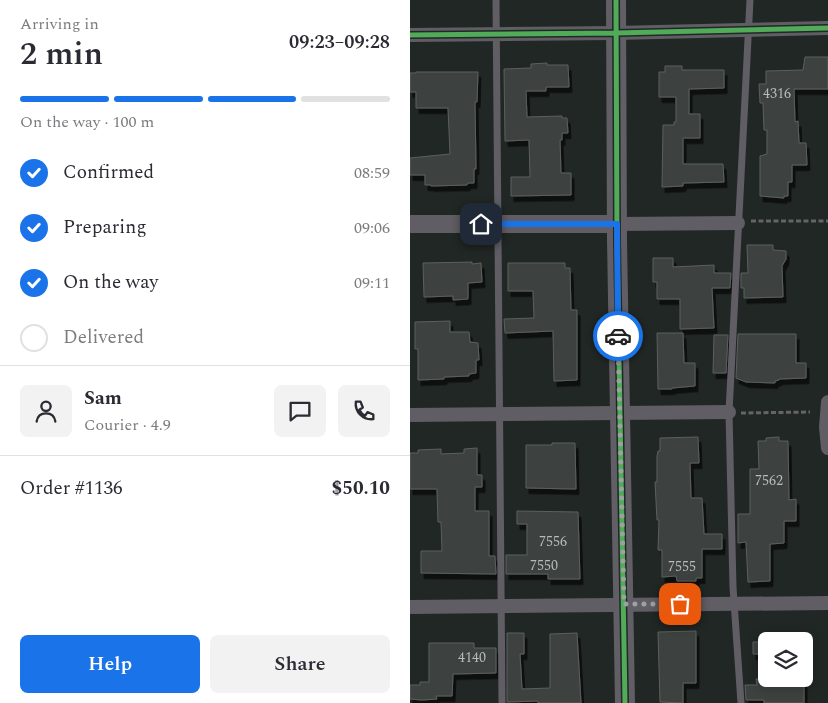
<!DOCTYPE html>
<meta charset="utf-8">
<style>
:root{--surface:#fff;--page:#f2f2f3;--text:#2b2b33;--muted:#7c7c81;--line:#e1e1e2;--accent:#1a73e8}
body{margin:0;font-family:Spectral,serif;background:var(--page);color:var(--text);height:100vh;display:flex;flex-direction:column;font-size:19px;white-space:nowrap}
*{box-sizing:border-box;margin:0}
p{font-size:16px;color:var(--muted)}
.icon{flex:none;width:28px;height:28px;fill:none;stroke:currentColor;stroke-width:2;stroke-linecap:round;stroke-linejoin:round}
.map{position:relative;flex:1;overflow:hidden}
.panel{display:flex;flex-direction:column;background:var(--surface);width:410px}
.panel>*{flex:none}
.fabs{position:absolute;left:348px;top:632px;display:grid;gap:10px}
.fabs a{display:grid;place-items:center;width:55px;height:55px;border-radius:8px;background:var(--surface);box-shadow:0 2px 12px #0003;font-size:25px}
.pin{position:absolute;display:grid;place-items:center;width:42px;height:42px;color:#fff;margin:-21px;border-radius:10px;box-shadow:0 2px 8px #0006}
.courier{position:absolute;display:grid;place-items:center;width:50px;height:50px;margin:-25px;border:4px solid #1a73e8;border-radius:50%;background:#fff;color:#222;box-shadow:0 1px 6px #0007}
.summary em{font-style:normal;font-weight:600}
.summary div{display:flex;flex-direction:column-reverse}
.summary{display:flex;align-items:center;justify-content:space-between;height:85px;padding:0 20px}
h1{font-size:32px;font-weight:600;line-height:38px}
.bar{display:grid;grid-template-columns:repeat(4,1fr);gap:8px 5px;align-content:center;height:60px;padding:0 20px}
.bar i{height:6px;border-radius:4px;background:var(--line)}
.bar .active{background:var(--accent)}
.bar p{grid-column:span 4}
.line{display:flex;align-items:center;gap:12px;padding:0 20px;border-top:1px solid var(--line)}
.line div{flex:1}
.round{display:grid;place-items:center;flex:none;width:52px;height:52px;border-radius:8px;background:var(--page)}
ol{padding:0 20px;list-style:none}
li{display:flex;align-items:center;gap:15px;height:55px}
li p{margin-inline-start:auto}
li .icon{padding:5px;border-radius:50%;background:var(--accent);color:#fff;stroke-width:4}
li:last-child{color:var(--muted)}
li i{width:28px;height:28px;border:2px solid var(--line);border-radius:50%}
.cta{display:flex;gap:10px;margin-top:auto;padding:10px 20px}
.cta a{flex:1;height:58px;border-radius:8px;background:var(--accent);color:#fff;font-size:20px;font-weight:600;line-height:58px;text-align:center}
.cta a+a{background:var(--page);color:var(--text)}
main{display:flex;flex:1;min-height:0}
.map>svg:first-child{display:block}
.building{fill:#3d4240;stroke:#5b605d;filter:url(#shadow)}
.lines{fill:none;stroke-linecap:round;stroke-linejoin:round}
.path{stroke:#656469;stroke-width:3;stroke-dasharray:5 2.5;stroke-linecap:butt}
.service{stroke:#605d64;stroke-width:7}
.minor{stroke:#605d64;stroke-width:14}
.tertiary{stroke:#605d64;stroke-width:18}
.secondary{stroke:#625e66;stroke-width:20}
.cycleway-casing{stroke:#1e2a25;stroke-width:8}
.cycleway{stroke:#51ab58;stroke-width:5}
.done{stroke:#9ba2a0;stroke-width:5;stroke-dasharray:0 9}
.route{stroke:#1a73e8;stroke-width:6}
.labels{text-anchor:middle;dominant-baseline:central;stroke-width:4;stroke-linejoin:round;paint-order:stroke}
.number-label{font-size:14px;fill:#b5bcba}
</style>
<main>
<section class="panel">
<div class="summary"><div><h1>2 min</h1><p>Arriving in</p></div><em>09:23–09:28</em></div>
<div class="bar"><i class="active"></i><i class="active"></i><i class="active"></i><i></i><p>On the way · 100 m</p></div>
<ol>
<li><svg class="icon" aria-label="check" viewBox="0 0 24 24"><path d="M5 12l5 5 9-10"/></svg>Confirmed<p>08:59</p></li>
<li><svg class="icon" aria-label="check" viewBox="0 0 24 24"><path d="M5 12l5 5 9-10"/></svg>Preparing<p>09:06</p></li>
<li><svg class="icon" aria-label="check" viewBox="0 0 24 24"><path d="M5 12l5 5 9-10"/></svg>On the way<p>09:11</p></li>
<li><i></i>Delivered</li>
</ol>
<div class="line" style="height:90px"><a class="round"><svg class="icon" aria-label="person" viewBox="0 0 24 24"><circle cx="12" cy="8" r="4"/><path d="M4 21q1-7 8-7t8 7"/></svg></a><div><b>Sam</b><p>Courier · 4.9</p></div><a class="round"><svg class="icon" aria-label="chat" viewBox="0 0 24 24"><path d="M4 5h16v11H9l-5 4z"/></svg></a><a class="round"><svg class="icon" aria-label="phone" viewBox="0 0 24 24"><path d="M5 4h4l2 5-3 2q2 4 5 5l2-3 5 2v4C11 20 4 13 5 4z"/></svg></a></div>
<div class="line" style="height:65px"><div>Order #1136</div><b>$50.10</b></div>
<div class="cta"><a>Help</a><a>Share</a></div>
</section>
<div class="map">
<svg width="418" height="703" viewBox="0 0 418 703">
<defs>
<filter id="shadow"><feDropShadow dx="3" dy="5.5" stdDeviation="0" flood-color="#0009"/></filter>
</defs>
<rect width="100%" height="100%" fill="#212724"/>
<path class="building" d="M395,57h23v32h-34l1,33 3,-1 1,22h7l1,22h-15v17h-4v14h-4v2l-24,-2v-40l7,-2v-24h-3l-1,-27h-3l-1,-19h7v-13l37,-1z
M137,63v2h21l1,22h-23v4h-20l1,26 35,-1v2h5l1,15h-6v7h-2l1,33h10v22l-60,1v-19h19l-1,-37 -24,1 -1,-72 27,-1v-4z
M255,66h17v4h42v18l-35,1v25h11v24h-17v26h40l1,18 -41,1v3l-21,1 1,-62h11v-3h2v-25h-17v-25h6z
M6,72h62l-1,30h-2l1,67h-2v14h-6l-1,2 -36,1v-1h-6v-10h-15v-17l40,-4 -2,-46h-32v-16h-6v-19h6z
M337,245h26v5l13,1v8l-4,7 1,31 -39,1v-10h-3v-15h7z
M243,258h20v9l41,-2v8h17l-1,15h-18l2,40 -34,1v-30h-23v-17h-4z
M62,262v2l9,-1 1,19 -14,1v16l-15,1v-4l-29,1 -1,-34z
M98,263h57v5h5l1,42h6v70l-23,1 -1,-50 -48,2 -1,-14 30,-1 -1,-27h-25z
M40,321v11h19l1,10 8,1 1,17h-3v13l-7,1v2l-25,1v2l-26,1v-31h-3v-27z
M247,333h26l1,30h11v23l-23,2v1h-14z
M328,334h58v29h10v15l-27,1v1l-4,1v2l-29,-1 -10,-4z
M304,335h14l-2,38h-13z
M288,437l1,26h-9l1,35h11l2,36h18v15h-20v29h-6v3h-19l-1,-5 -14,1v-27h-4l1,-30h-2l-2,-38h2v-26l1,-5h2v-13z
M369,437v4h9l1,59 7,-1v22h-12v22l-14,1v37l-22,1 -2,-40 -8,1v-29h12v-45h9l-1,-28h8v-3z
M142,443h23l1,46 -50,-1v-43h26z
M67,448v27h5v12h-7v24h14v45h6l1,18 -75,-1v-22h21l-1,-29h-3l-1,-33h-27v-36h8v-3l23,-1v5l23,-1v-4z
M107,511l61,1 2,67h-32v-5h-42v-19h21v-31h-10z
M286,631v52h-13v20l-23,-1 -2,-70z
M97,633h17v21h-4l2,35 28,-1v-54l27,-1 4,70h-43v-2l-31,1z
M343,642h13v12h-13z
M19,643h45v5h22v25l-43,1 -1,22h-16l1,3 -15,1 -12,-1v-14h10v-3h9z
M346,679h48v24h-40v-3h-18l-1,-15h12z"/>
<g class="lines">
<path class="path" d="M341,221h77
M331,413l69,-1"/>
<path class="service" d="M86,0l6,703
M331,703l-8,-116 -4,-175 21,-412"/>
<path class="minor" d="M0,35l206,-2 212,-5
M207,224l121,-1
M418,402l-2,25 2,21
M0,415l319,-3
M0,607l418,-4"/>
<path class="tertiary" d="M0,224h207"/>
<path class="secondary" d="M206,0l1,240 8,463"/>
<g class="cycleway-casing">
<path id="cycleway" d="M206,0l1,240 8,463
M0,35l206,-2 212,-5"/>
</g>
<use href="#cycleway" class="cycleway"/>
</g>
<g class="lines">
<path class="done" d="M208,336l6,268h56"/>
<path class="route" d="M71,224h136l1,112"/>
</g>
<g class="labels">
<g class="number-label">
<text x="367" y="93">4316</text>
<text x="359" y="480">7562</text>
<text x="143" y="541">7556</text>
<text x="134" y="565">7550</text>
<text x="272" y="566">7555</text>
<text x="62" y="657">4140</text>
</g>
</g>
</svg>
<div class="fabs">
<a><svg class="icon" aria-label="layers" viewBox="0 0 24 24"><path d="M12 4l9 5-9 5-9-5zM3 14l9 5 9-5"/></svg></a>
</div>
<div class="pin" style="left:270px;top:604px;background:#ea580c"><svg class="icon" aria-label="bag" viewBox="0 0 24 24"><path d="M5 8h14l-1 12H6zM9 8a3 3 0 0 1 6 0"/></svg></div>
<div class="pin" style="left:71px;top:224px;background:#1f2937"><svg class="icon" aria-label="home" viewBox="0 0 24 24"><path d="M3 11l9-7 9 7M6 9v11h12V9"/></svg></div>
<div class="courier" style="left:208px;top:336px"><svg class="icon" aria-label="car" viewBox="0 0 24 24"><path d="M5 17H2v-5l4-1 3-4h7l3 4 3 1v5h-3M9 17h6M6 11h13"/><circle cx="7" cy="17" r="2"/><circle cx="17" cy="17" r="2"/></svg></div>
</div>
</main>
